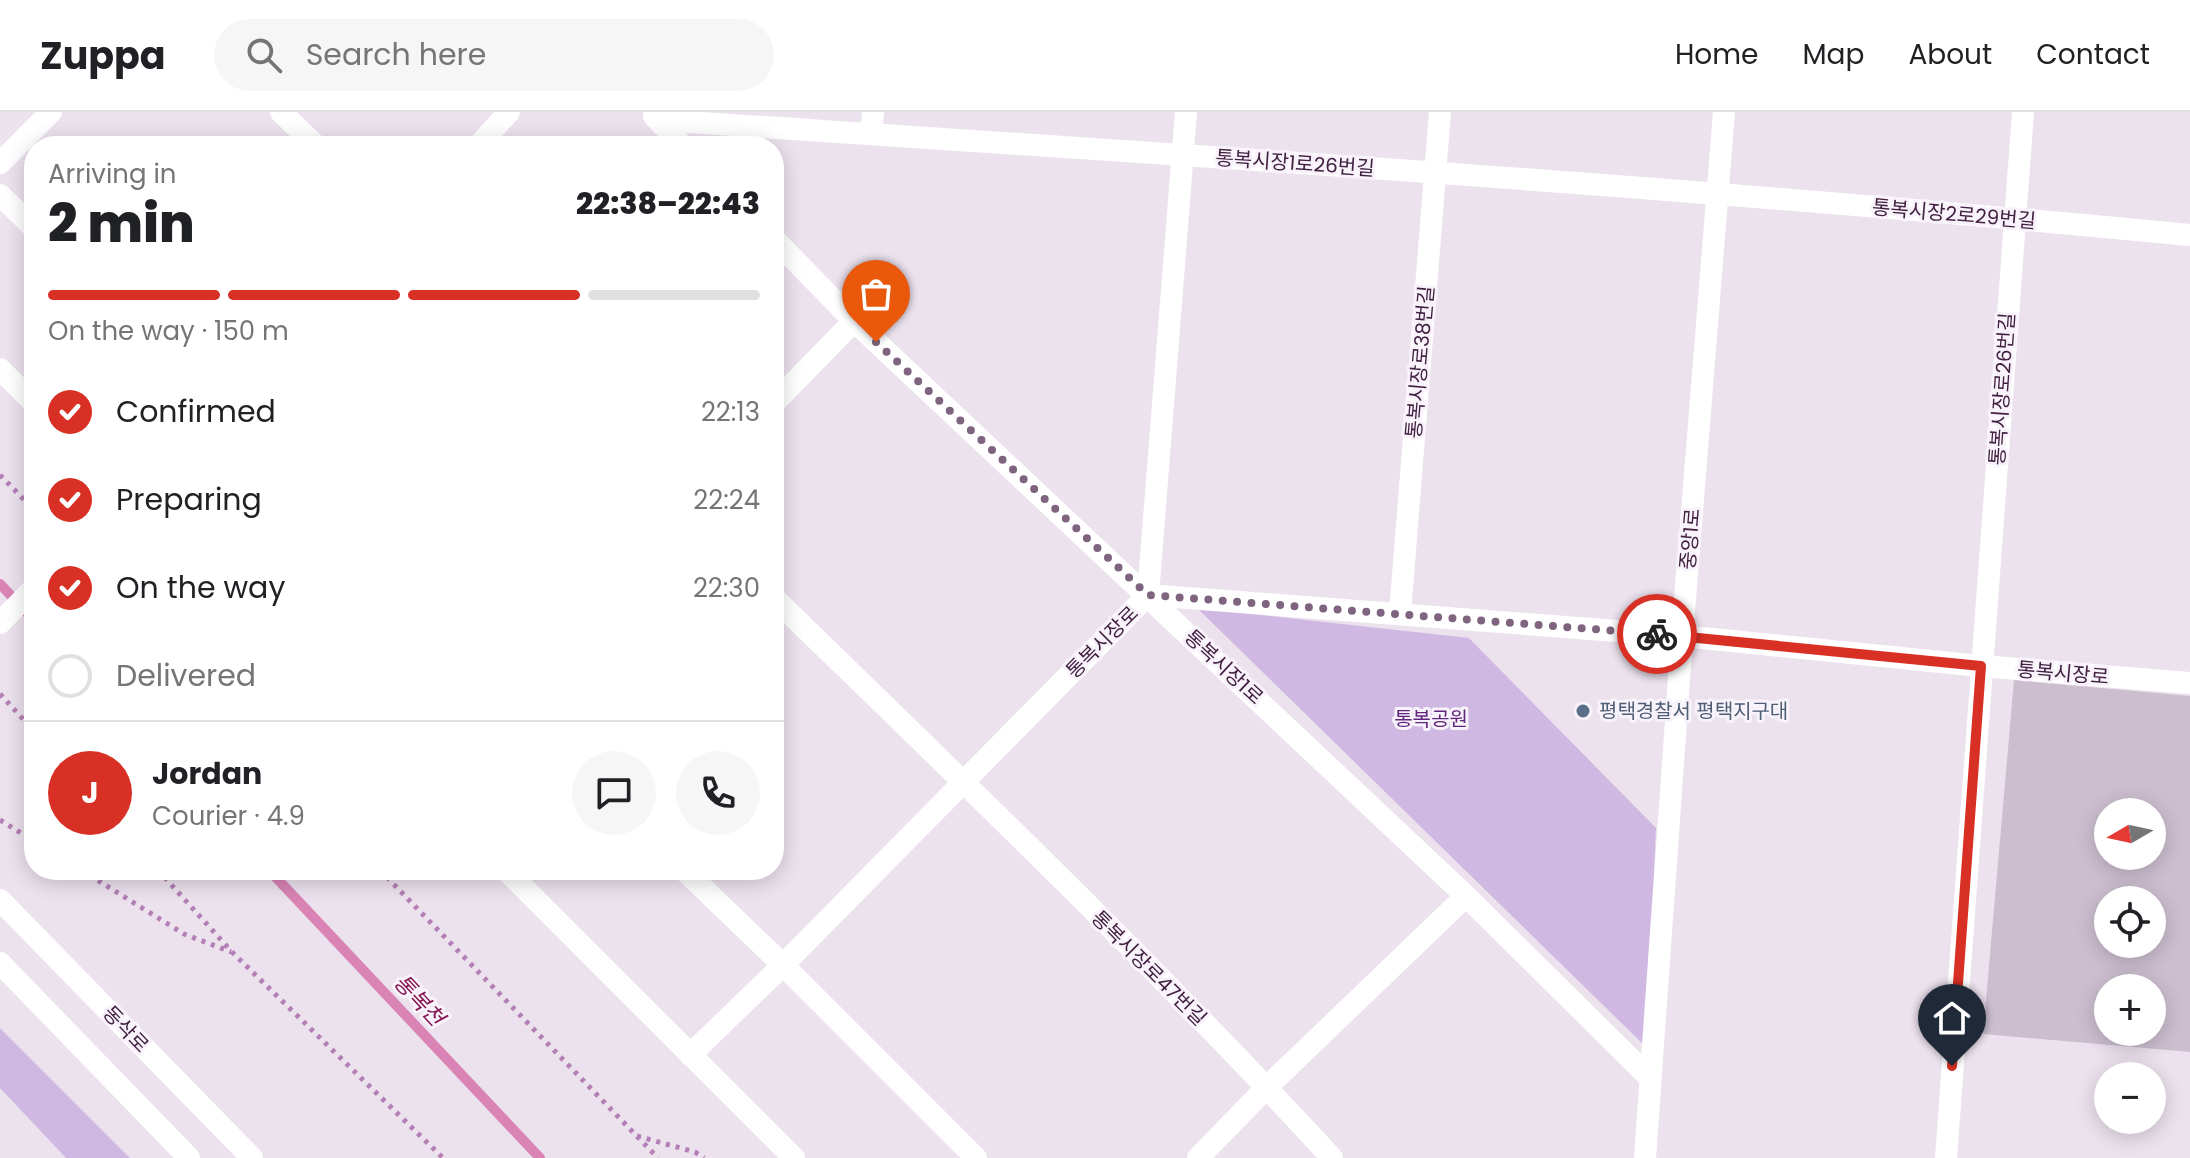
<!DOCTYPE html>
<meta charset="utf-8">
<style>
:root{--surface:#fff;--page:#f6f6f6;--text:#202124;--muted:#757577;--line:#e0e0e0;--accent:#d93025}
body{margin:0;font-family:Poppins,"Noto Sans KR",sans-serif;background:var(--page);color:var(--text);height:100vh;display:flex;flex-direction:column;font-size:30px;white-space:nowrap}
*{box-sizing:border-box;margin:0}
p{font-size:26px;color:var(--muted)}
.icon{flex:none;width:44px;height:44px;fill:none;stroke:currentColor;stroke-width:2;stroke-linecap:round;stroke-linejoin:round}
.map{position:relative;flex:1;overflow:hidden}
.drawer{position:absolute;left:24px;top:24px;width:760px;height:744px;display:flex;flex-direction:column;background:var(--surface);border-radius:32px;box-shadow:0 4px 20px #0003}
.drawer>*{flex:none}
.needle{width:52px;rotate:261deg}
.buttons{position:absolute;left:2094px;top:686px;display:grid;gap:16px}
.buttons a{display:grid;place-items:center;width:72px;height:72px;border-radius:50%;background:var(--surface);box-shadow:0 4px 20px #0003;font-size:40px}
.pin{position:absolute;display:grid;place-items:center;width:68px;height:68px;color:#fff;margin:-82px -34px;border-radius:50% 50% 50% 0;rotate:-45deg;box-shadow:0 0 8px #0007}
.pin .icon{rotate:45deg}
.courier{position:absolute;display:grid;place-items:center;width:80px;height:80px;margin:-40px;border:6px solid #d93025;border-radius:50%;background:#fff;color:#222;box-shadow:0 2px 10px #0007}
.headline em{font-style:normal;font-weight:800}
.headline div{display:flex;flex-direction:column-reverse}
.headline{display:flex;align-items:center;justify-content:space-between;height:136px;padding:0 24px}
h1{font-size:52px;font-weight:800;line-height:60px}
.bar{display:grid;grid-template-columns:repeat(4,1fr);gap:12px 8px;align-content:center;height:96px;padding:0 24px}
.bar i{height:10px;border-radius:6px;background:var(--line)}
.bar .current{background:var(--accent)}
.bar p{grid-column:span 4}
.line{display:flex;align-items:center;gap:20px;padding:0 24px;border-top:2px solid var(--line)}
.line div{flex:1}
.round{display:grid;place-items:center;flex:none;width:84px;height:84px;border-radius:42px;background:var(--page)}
ol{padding:0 24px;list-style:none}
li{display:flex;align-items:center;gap:24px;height:88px}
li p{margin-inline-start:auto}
li .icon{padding:8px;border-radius:50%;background:var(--accent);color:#fff;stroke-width:4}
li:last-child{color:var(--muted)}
li i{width:44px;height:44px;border:4px solid var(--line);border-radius:50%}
header{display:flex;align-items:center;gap:48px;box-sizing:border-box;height:112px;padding:0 40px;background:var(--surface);border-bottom:2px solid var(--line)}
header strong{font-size:38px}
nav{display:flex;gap:44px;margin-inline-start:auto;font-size:28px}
.search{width:560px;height:72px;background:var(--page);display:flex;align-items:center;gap:20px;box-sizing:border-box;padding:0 28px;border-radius:44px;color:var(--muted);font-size:30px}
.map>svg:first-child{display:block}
.green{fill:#cfb9e2}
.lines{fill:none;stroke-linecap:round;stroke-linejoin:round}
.stream{stroke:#d984b4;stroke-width:10}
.building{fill:#ccbecf;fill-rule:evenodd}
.path{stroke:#b47fb5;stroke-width:5;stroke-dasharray:4 6;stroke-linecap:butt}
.minor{stroke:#fff;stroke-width:22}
.tertiary{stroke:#fff;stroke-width:22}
.done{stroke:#7e647e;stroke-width:8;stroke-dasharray:0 14.4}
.route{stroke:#d93025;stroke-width:10}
.service-dot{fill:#5c6f8a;stroke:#f8f3fa;stroke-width:3}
.labels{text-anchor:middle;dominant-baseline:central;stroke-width:6;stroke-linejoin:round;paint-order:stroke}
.street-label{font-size:20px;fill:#422041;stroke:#f8f3fa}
.service-label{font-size:20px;fill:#4e5e75;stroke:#f8f3fa;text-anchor:start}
.park-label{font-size:20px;fill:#60257d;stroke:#f8f3fa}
.water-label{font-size:22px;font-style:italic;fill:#851251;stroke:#f8f3fa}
</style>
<header>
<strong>Zuppa</strong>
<div class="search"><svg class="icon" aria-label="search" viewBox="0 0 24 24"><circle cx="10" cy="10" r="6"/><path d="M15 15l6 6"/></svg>Search here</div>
<nav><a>Home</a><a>Map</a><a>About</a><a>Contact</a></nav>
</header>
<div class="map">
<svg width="2190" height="1046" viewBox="0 0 2190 1046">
<rect width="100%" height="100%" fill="#ece2ee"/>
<path class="green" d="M1197,496l272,30 187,190 -10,219z
M0,916l130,130h-64l-66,-70z"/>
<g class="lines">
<path class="stream" d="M0,472l34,36
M269,758l271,288"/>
</g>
<path class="building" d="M2014,568l176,16v356l-207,-18zM2108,700h44v44h-44zM2108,788h44v44h-44zM2108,876h44v44h-44z"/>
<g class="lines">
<path class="path" d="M0,363l34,35
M0,582l34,37
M0,708l34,21
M81,758l103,64 47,18
M158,758l74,82 211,206
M380,758l278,288
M637,1024l58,16 9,6"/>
<path class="minor" d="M281,0l35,34
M654,4l29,30
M658,8c511,34 1022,66 1532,115
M871,22l2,-22
M0,51l51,-51
M0,83l34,33
M774,127l80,82 612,575 184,182
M0,257l34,34
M774,291l80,-82
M1148,483l38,-483
M774,486c188,183 380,366 558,560
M1400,501l40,-501
M506,758l288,288
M684,758l99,95 193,193
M690,943l93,-90 365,-370 534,41 299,30 209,17
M1198,1046l69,-71 199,-191
M1946,1046l77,-1046"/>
<path class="tertiary" d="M478,34l31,-34
M0,511l34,-35
M0,788l252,258
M0,851l189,195
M1645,1046l37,-522 42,-524"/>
</g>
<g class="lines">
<path class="done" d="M876,230l272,253 509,39"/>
<path class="route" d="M1657,522l324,32 -29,400"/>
</g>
<circle class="service-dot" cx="1583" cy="599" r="8"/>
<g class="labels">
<g class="street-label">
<text transform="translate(1295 51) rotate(4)">통복시장1로26번길</text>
<text transform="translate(1954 102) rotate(5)">통복시장2로29번길</text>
<text transform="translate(1420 250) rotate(-85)">통복시장로38번길</text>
<text transform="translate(2002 277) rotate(-86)">통복시장로26번길</text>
<text transform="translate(1690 427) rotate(-85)">중앙1로</text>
<text transform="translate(1102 530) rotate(-45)">통복시장로</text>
<text transform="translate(1224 555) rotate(43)">통복시장1로</text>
<text transform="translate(2063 561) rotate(5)">통복시장로</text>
<text transform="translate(1149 856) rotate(45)">통복시장로47번길</text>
<text transform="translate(126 917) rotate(46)">동삭로</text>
</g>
<g class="service-label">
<text x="1599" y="599">평택경찰서 평택지구대</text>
</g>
<g class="park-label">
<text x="1431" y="607">통복공원</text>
</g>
<g class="water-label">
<text transform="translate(419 888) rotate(47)">통복천</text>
</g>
</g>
</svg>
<div class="buttons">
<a><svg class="needle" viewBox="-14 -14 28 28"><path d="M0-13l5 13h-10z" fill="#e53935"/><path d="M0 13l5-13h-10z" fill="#757577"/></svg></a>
<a><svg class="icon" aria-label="locate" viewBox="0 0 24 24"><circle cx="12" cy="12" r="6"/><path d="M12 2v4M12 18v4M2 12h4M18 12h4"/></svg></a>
<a>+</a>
<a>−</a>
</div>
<div class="pin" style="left:876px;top:230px;background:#ea580c"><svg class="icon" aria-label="bag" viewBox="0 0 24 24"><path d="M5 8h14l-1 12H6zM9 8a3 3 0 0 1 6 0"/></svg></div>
<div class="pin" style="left:1952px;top:954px;background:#1f2937"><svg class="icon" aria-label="home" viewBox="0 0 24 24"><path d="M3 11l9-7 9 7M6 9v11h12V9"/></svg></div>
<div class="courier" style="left:1657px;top:522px"><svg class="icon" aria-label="bike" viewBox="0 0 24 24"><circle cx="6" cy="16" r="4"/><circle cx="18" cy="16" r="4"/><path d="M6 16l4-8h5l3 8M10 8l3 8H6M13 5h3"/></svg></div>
<section class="drawer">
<div class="headline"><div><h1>2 min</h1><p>Arriving in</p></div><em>22:38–22:43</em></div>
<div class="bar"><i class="current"></i><i class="current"></i><i class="current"></i><i></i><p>On the way · 150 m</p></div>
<ol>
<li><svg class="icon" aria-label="check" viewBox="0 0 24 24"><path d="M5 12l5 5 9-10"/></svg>Confirmed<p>22:13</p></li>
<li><svg class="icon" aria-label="check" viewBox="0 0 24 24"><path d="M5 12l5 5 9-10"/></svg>Preparing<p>22:24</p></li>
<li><svg class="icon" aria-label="check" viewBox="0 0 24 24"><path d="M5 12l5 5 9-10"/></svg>On the way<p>22:30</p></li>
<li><i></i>Delivered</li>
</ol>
<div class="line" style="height:144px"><b class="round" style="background:var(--accent);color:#fff">J</b><div><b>Jordan</b><p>Courier · 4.9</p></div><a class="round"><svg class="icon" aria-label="chat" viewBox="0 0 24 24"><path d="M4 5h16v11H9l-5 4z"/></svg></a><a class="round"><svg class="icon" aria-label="phone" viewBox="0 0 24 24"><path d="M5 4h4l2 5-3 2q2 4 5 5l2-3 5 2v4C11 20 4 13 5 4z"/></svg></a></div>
</section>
</div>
